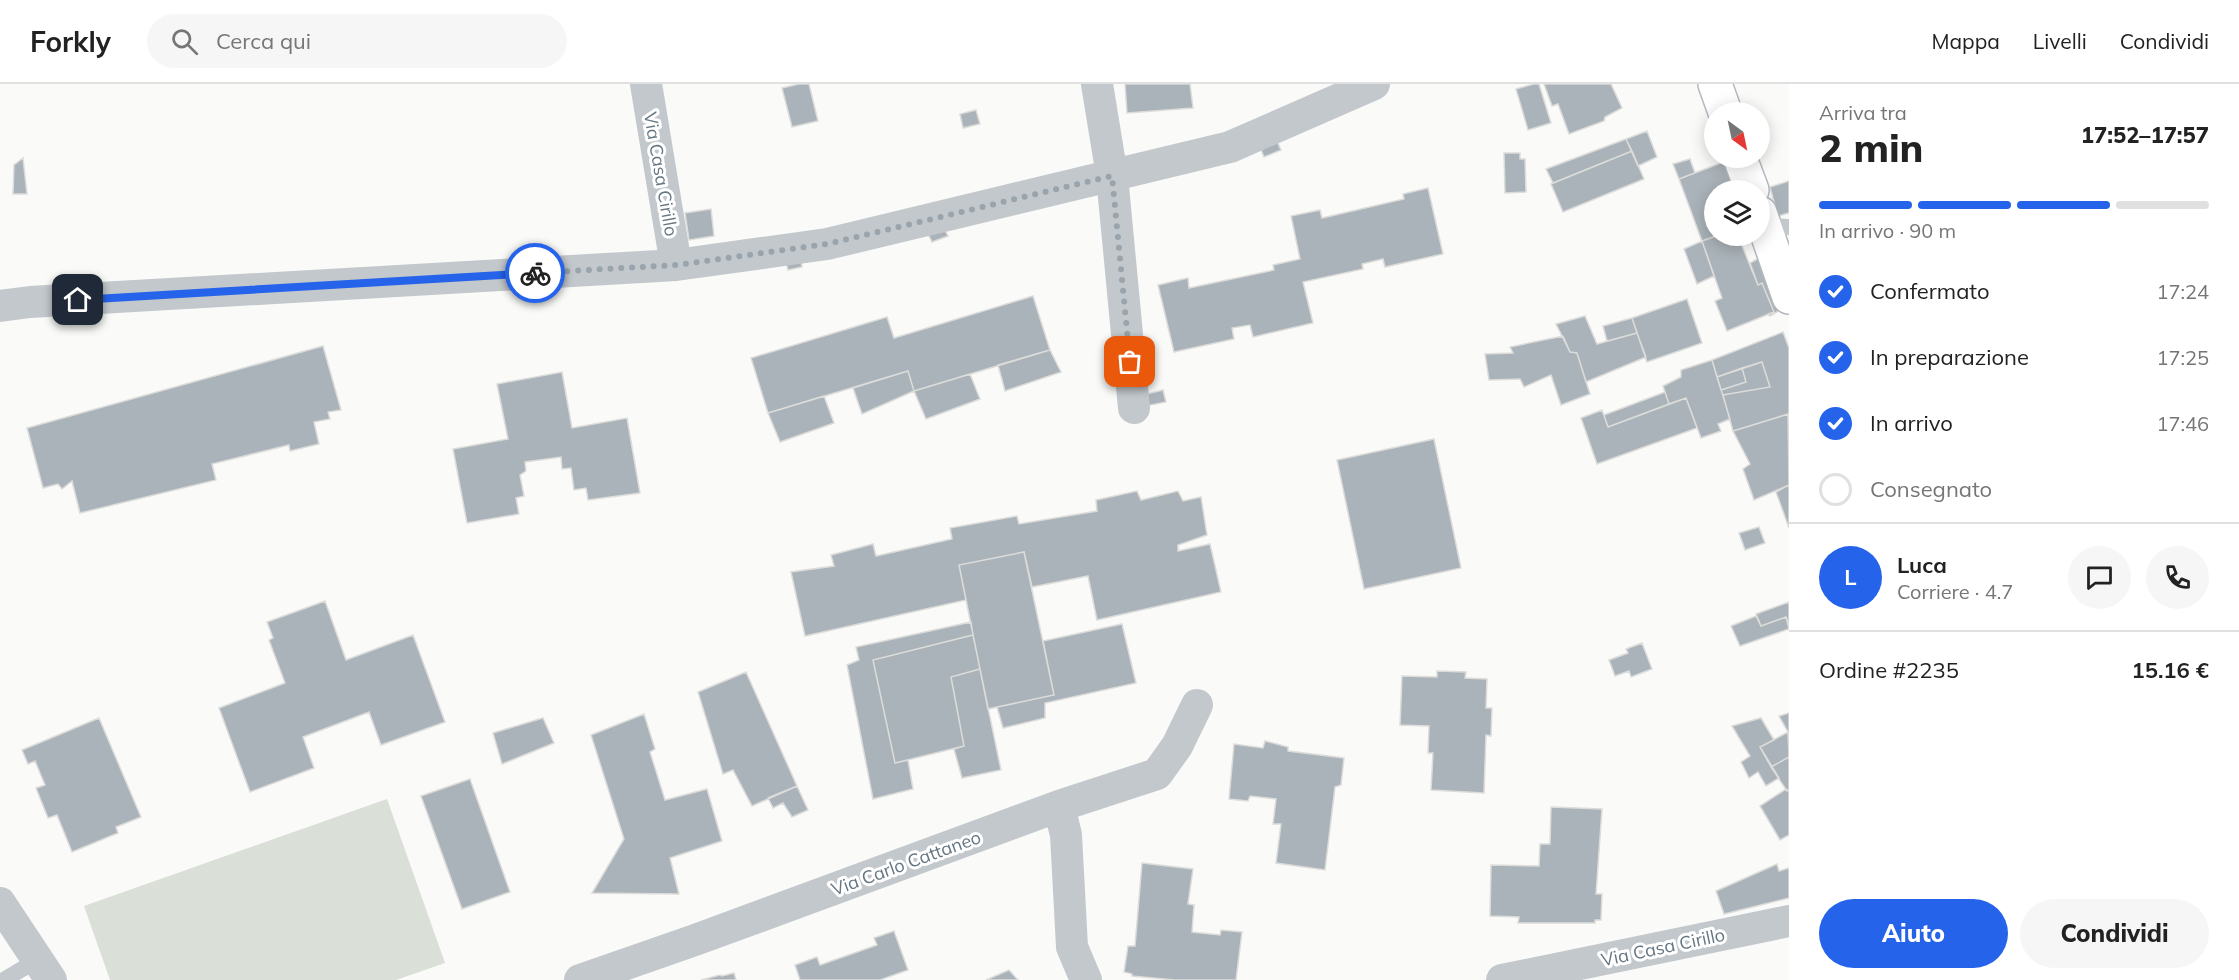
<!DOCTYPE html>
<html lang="it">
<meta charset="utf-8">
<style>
:root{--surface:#fff;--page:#f6f6f6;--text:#222;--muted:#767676;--line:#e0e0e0;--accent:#2563eb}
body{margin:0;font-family:Mulish,sans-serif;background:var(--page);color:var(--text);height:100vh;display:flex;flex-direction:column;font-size:22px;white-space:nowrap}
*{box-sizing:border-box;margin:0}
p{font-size:20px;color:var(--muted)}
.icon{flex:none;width:33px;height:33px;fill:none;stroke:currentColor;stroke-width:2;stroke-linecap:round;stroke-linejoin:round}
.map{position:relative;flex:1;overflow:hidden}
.details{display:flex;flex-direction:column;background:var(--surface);width:450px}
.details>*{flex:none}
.needle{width:39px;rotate:147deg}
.tools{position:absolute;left:1704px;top:18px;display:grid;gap:12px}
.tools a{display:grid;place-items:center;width:66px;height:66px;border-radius:50%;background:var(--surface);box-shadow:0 3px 15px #0003;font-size:30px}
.pin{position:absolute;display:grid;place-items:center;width:51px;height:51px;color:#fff;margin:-26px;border-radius:12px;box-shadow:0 3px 9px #0006}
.courier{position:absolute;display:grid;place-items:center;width:60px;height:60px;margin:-30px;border:4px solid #2563eb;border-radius:50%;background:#fff;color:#222;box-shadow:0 2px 8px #0007}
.summary em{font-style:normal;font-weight:800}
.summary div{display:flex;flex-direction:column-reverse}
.summary{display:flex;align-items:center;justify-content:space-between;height:102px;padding:0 30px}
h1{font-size:39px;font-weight:800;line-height:45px}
.bar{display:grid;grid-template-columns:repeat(4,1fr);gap:9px 6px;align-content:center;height:72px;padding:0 30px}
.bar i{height:8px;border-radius:4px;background:var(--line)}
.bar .current{background:var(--accent)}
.bar p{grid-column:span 4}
.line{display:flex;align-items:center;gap:15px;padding:0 30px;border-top:2px solid var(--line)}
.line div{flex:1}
.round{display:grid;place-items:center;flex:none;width:63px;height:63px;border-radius:32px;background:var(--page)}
ol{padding:0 30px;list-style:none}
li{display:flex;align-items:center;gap:18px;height:66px}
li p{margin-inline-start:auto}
li .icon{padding:6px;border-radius:50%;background:var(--accent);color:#fff;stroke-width:4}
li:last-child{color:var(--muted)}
li i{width:33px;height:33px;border:3px solid var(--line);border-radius:50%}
.action{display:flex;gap:12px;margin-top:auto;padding:12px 30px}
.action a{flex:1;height:69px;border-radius:36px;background:var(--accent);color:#fff;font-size:24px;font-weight:800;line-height:69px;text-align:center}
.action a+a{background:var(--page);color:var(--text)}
header{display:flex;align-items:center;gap:36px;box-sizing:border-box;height:84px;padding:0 30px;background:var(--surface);border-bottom:2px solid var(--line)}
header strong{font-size:28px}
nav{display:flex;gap:33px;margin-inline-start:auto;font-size:21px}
.search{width:420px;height:54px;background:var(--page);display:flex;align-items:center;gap:15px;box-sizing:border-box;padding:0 21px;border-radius:33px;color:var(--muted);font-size:22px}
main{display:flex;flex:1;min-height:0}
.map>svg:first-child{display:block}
.green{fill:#dadfd7}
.building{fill:#aab3b9;stroke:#dcdcda;stroke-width:1.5}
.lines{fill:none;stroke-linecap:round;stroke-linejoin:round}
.secondary-casing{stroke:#b3babf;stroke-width:36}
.lane{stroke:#c3c8cc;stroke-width:16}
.street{stroke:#c3c8cc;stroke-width:32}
.secondary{stroke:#fff;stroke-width:33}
.done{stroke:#99a4ac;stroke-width:6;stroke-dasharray:0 10.8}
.route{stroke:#2563eb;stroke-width:8}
.labels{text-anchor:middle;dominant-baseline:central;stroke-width:6;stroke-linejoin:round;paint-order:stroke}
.street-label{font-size:18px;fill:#657683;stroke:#fff}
</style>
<header>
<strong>Forkly</strong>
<div class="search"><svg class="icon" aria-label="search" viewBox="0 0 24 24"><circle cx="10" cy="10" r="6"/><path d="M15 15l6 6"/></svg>Cerca qui</div>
<nav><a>Mappa</a><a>Livelli</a><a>Condividi</a></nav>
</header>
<main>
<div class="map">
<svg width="1789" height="896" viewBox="0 0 1789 896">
<rect width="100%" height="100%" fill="#fafaf8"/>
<path class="green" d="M387,715l58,164 -49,17h-286l-26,-74z"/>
<path class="building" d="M799,0h10l9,37 -26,6 -10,-39z
M1125,0h65l3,24 -66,5z
M1534,0h5l12,39 -23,7 -12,-41z
M1544,0h67l11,24 -17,9 -1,4 -35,13 -11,-30 -6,2z
M976,26l4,14 -17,4 -3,-14z
M1647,47l10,26 -19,9 -12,-27z
M1626,55l6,12 -79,32 -7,-14z
M1277,57l4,9 -17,7 -4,-10z
M1632,67l12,28 -81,33 -12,-28z
M1504,69h16v6h5l1,33 -21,1z
M23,74l4,36h-14l1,-29z
M1734,74l10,27 -13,5h-17l2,46 -14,5 -23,-62z
M1690,75l5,14 -16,6 -6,-15z
M1789,97v32l-11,3 -8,-29z
M1428,104l15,66 -58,13 -2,-8 -21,5 1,5 -60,13 10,41 -60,14 -3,-12 -18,3 2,11 -60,13 -16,-67 30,-7 1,10 85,-18 -1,-5 27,-6 -9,-43 29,-6 2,8 82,-19 -1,-5z
M711,125l3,27 -25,4 -4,-27z
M944,144l4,8 -16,6 -4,-8z
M1716,152h22l20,49 4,-2 12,29 -47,19 -12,-30 7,-3 -20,-57z
M1702,157l12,35 -17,8 -13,-35z
M1766,170l16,55 -12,7 -2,-2 6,-2 -12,-29 -4,2 -8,-22z
M801,176l1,7 -14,3 -2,-8z
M1033,212l17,54 -136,41 -6,-20 -140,42 -17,-55 136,-41 7,21z
M1687,215l15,44 -55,19 -15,-44z
M1585,232l12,28 40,-11 9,24 -60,25 -9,-29 -7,-1 -14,-28z
M1632,234l5,15 -30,8 -4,-15z
M1783,248l6,16v66l-56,17 -10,-36 47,-8 -8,-25 -45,15 -5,-17z
M1563,252l7,16 7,1 13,41 -29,11 -10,-30 -27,12 -4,-8 -31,1 -4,-26 28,-1 -3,-6z
M323,262l18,64 -13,2 2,7 -16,3 5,22 -29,7 -1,-6 -77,19 4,16 -136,33 -8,-32 -10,8 -4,-5 -15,4 -16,-60z
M1050,266l11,22 -56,19 -7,-26z
M1712,276l18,59 -12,5 3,7 -20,7 -15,-40 -17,6 -6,-18 18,-9v-7z
M1762,278l8,25 -47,8 -2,-5 25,-8 -4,-14z
M1742,284l4,14 -25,8 -4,-13z
M908,287l6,20 -52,23 -9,-26z
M562,288l10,56 55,-10 13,75 -52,7 -2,-12 -12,2 -3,-22 -9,1 -1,-12 -36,5 1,9 -6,4 4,21 -8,2 3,16 -52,9 -14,-74 55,-10 -11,-55z
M970,290l10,25 -54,20 -12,-28z
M1163,306l3,12 -20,4 -3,-11z
M1665,308l4,12 -61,23 -4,-12z
M824,312l10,27 -54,19 -12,-29z
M1686,314l11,30 -100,36 -16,-46 21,-8 6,17z
M1788,330l1,71 -35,15 -11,-31 7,-5 -17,-33z
M1434,355l27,129 -97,21 -27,-129z
M1789,401v43l-13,-36z
M1137,407l4,9 37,-9 5,10 18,-4 6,38 -29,10v6l32,-7 11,48 -124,28 -9,-44 -56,11 -8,-35 -65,13 7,35 -161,36 -14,-64 43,-6 -3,-11 42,-11 3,12 76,-17 -2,-11 67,-12 2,8 78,-13 -1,-11z
M1759,443l6,16 -20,7 -6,-17z
M1024,468l30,143 -66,14 -29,-144z
M325,517l21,59 67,-25 32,87 -64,23 -12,-33 -66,25 11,31 -64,24 -31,-84 66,-25 -16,-43 4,-2 -6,-16z
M1789,518v23l-3,-8 -25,9 -5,-12z
M1756,532l5,10 25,-9 3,12 -49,17 -9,-20z
M971,538l2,13 -100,25 22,103 13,-3 5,29 -40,10 -26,-134 12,-5 -3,-13z
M1122,540l14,59 -91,20v15l-42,10 -6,-21 57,-12 -11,-54z
M973,551l7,34 -29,8 13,69 -69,17 -22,-103z
M1642,559l10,26 -21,8 -2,-6 -14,5 -6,-16 19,-7 -2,-4z
M980,585l21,101 -39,8 -8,-29 10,-3 -13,-69z
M1437,587l29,1 -1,6 22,1 -1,29h6l-1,28 -5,-1 -2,58 -53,-3 2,-37h-5l1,-27 -29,-1 2,-49 35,1z
M746,588l51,114 -45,20 -19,-36 -10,4 -25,-82z
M1789,629v19h-1l-9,-16z
M644,630l11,35 -5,3 15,48 42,-11 15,52 -52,17 9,36 -87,-1 32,-54 -33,-104z
M99,634l42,99 -25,10 2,6 -46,19 -15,-37 -9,3 -12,-30 9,-3 -10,-24 -7,3 -6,-14z
M543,634l11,25 -52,21 -9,-31z
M1761,634l13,22 -14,7 19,31 -13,8 -8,-14 -9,6 -8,-16 9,-6 -18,-30z
M1788,648l1,25 -18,10 -11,-20z
M1265,657l23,6v4l56,7 -3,27 -6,2 -10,83 -49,-7 5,-39h-8l3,-25 -26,-3 -2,5 -19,-2 5,-55 29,4z
M1789,673v34h-2l-16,-24z
M470,695l40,113 -48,17 -41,-113z
M797,702l11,24 -16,7 -9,-14 -10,5 -5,-10z
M1786,705l3,2v44l-9,5 -20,-34z
M1551,723l51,2 -6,85h6l-1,26h-6v3h-77l1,-6 -29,-1 1,-51 48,1 1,-22h10z
M1142,779l51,6 -5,35 6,1 -2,27 28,3 1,-5 21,2 -6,48h-61l-43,-4v-2l-8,-2 4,-26h7z
M1777,780l2,7 10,-3v30l-65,16 -8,-23z
M894,847l14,39 -28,10h-80l-5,-15 22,-8 3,8 57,-20 -3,-7z
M1009,886l9,10h-32z
M734,889l2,7h-35l19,-5 2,1z"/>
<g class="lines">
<g class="secondary-casing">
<path id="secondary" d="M1715,0l10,28
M1740,74l12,32
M1760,129l29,84"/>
</g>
<path class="lane" d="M1764,142l25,1
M4,896l33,-20"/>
<path class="street" d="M646,0l30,181
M1097,0l15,92 22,232
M0,222l30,-4 646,-37 151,-21 403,-97 144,-63
M1059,722l7,29 6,112 14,33
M0,819l51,77
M580,896l115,-40 364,-134 98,-32 20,-28 20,-41
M1502,896l287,-59"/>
<use href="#secondary" class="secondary"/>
</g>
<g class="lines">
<path class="done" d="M535,189l141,-8 151,-21 285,-68 18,186"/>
<path class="route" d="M78,216l457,-27"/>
</g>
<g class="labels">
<g class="street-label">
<text transform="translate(661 90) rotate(80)">Via Casa Cirillo</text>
<text transform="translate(906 779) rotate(-20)">Via Carlo Cattaneo</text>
<text transform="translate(1663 863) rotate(-12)">Via Casa Cirillo</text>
</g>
</g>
</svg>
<div class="tools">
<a><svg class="needle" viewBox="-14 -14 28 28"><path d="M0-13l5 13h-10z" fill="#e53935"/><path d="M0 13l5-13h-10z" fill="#767676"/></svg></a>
<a><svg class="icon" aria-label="layers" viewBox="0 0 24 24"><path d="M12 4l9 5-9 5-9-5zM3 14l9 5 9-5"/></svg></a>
</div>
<div class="pin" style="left:1130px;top:278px;background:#ea580c"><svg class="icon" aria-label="bag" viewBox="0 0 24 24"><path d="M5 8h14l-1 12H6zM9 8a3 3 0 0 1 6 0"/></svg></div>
<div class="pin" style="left:78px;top:216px;background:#1f2937"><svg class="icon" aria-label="home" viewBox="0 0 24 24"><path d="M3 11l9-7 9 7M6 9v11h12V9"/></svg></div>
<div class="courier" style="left:535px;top:189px"><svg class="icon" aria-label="bike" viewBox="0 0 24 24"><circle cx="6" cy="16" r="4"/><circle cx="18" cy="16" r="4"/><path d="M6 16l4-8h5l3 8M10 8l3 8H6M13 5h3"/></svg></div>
</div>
<section class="details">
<div class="summary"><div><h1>2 min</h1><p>Arriva tra</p></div><em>17:52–17:57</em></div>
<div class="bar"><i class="current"></i><i class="current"></i><i class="current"></i><i></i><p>In arrivo · 90 m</p></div>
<ol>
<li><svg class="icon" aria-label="check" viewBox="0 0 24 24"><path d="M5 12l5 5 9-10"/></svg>Confermato<p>17:24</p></li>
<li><svg class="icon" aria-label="check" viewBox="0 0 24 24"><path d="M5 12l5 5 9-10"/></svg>In preparazione<p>17:25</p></li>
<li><svg class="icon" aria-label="check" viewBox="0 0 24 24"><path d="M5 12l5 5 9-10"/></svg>In arrivo<p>17:46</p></li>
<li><i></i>Consegnato</li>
</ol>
<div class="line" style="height:108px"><b class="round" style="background:var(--accent);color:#fff">L</b><div><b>Luca</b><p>Corriere · 4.7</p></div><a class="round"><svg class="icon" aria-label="chat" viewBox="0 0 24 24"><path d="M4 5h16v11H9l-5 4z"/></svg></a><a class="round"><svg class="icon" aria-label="phone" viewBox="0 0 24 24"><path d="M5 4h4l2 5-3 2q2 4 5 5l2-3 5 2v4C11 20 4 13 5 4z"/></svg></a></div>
<div class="line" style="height:78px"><div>Ordine #2235</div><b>15.16 €</b></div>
<div class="action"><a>Aiuto</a><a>Condividi</a></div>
</section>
</main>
